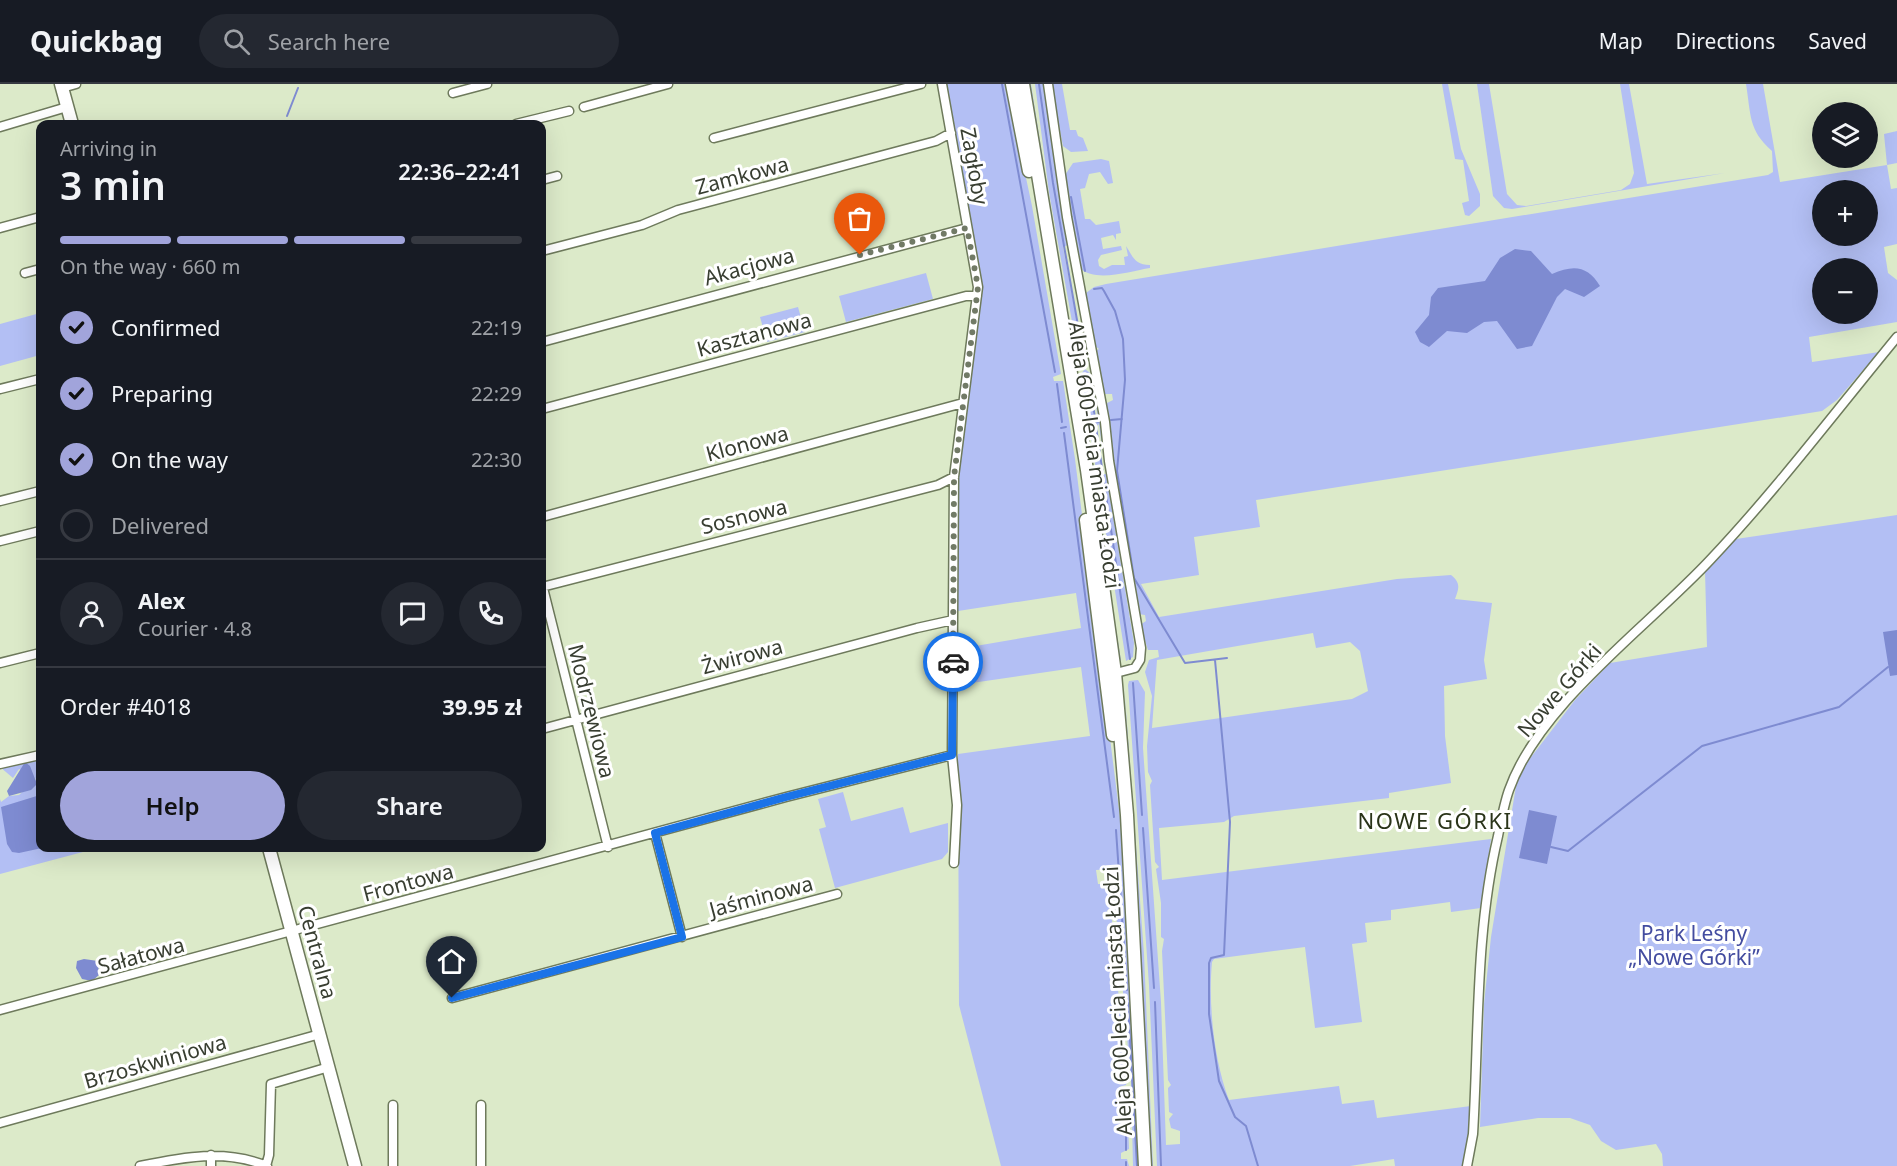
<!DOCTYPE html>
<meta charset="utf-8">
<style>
:root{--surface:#171b24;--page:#242831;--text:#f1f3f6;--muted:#9ea1a6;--line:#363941;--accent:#a1a4db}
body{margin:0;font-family:"Noto Sans",sans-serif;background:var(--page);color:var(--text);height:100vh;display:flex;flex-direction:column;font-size:22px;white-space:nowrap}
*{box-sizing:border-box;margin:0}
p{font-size:20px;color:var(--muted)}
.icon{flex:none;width:33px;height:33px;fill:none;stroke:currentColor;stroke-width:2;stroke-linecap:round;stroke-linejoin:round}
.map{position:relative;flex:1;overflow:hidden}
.details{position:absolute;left:36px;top:36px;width:510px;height:732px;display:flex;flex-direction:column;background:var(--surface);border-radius:12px;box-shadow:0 6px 24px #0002}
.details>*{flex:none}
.tools{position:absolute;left:1812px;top:18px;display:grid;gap:12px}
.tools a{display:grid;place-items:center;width:66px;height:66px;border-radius:50%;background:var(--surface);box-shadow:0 6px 24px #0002;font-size:30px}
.pin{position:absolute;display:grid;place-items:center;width:51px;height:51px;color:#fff;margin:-62px -26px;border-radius:50% 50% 50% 0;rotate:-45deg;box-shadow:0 0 6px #0007}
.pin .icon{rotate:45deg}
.courier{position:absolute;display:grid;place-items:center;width:60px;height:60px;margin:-30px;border:4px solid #1a73e8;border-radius:50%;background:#fff;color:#222;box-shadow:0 2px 8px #0007}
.summary em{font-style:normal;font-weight:600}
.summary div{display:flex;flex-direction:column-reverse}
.summary{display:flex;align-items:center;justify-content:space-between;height:102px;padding:0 24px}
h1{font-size:39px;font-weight:600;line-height:45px}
.bar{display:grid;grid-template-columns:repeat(4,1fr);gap:9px 6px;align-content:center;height:72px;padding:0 24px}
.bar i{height:8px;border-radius:4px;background:var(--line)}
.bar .selected{background:var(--accent)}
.bar p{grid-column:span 4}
.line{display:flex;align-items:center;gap:15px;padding:0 24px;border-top:2px solid var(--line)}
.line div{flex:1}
.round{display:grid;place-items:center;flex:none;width:63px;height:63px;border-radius:32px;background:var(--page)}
ol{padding:0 24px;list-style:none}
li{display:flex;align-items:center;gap:18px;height:66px}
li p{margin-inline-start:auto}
li .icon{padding:6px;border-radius:50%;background:var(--accent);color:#111;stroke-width:4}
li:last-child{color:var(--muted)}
li i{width:33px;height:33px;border:3px solid var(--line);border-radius:50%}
.primary-button{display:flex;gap:12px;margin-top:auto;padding:12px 24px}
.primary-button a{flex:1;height:69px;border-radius:36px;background:var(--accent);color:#111;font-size:24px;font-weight:600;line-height:69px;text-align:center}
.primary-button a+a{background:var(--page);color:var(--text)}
header{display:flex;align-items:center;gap:36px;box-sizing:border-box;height:84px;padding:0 30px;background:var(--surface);border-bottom:2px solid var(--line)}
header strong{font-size:28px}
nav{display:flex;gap:33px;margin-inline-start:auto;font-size:21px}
.search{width:420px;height:54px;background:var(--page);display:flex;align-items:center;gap:15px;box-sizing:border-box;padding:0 21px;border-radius:33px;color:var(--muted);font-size:22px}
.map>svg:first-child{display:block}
.green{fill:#b3bff4;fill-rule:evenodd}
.water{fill:#7e8bd1}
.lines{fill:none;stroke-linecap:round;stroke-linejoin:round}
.stream{stroke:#7e8bd1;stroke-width:2}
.street-casing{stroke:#6e7a5c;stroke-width:11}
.secondary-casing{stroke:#6e7a5c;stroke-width:15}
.street{stroke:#fff;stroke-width:8}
.secondary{stroke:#fff;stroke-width:12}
.done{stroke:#717a66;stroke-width:6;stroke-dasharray:0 10.8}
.route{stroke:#1a73e8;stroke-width:8}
.labels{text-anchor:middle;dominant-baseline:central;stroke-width:6;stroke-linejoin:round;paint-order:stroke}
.street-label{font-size:21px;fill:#383e31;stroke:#fff}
.park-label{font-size:21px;fill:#434ca0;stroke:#fff}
.neighbourhood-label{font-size:22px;letter-spacing:1.5px;fill:#2a3419;stroke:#fff}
</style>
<header>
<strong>Quickbag</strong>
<div class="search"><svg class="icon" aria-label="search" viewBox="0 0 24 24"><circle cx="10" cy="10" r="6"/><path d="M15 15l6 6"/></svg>Search here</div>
<nav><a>Map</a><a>Directions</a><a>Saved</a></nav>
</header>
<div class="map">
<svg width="1897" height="1082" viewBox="0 0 1897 1082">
<rect width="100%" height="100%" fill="#dceac9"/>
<path class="green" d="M946,0h60l26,122 29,168 -8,3 1,4h9l12,78 45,359 20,348h-7l-2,-85 -19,-212 -16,1 2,14h9l4,8v15l-4,4 1,6 4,3 3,24 -4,4v5l4,2 2,12 -5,1 1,8 4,3 10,103 -1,3 -7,2v2l8,2 2,23 -10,5 1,3 8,2 1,25 -8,4v6h6l2,7h-128l-42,-161 -1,-251 132,-18 -9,-69 -123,18v-36l123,-21 -5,-35 -118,18 -1,-135 23,-182z
M1028,0h3l90,577 -2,-1z
M1035,0h9l24,161 -5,2 21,113 4,-1 -4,6 -5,-4 -30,-169z
M1051,0h11l8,46h6l2,6 5,2 5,13 -17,1 -8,-6z
M1442,0h6l13,65 19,45v12l-11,10 -4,-1 -3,-12 7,-2 -6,-41 -8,-1z
M1477,0h12l18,110 10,11 9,1 95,-16 9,-6 4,-11 -14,-89h9l18,100 78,-11 -213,36 -8,-1 -11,-12z
M1746,0h17l17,98 107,-17 -3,-31 13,-3v32l-10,2 4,24 6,-1v56l-13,3 4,26 9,7v42l-88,15 3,25 67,-10 -42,48 -15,11 -566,89 4,27 -66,10 5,38 -58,9 18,33 238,-38 54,-4c10,8 8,13 4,24l37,4 -8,57 3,19 -43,7 1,50 6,47 -62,10v5l-155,18 -10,6 -65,6 3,52 329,-41 -10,69 -30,4 -1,-10 -59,8v10l-26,3 2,19 -15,2 10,78 -47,6 -10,-81 -91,12 -2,3c-4,42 2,99 17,138l110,-14 3,18 32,-4 3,18 94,-12 -4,48 -5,12h-67l-1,-7 -44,7h-193l-8,-181 -21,-300 1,-4 9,-1 7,12 -2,56 18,254 5,143 14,-1v-13l-9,-3 -2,-9 4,-5 -4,-2 -1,-24 3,-3 -3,-5 -6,-129 2,-12 -3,-2v-34l-5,-34 3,-2 -4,-5 -5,-77 2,-4 -4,-9 -1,-26 5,-50 -7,-24 4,-12 10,-3 -1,-7h-10l-8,-25 6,-4 -1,-6 -7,-1 -33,-210 8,-4 -1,-6h-8l-9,-43 4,-2 -4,-3 -9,-53 8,-6 12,-3 662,-109 5,-3 -1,-21c-24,-21 -21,-37 -26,-67zM1822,106h46v46h-46zM1822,184h46v46h-46zM1313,549l3,15 34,-6 10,9 8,40 -16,8 -200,29 5,-68z
M1101,75l8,2 4,22 -5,1 -8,-12 -11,2 -4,14 -5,1 5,30h5l6,6 23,-4 2,12 -5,1v6l-3,-5 -12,3 2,11 18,-3 1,4 -21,5 -3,5 1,6 5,3 8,-4h13l-1,-8 4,-1 -2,-10c7,11 9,19 24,19v3c-19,3 -55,15 -70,0l-15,-93 8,-12z
M926,189l7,26 -87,23 -7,-26z
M798,223l7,25 -38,10 -7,-25z
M40,229v42l-40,11v-42z
M1085,285l5,4 -4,1 8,43h4l-6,-31 9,40 2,29 -4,-31 -4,4 7,46h4l28,169 -1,14 -7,4 -45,-287z
M1897,431v651h-234l-1,-12 -6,-10 -40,6 -15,-9 -11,-16 -20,-7h-32l-58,9 4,-123 7,-67 27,-163 57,-74 35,-37 97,-16 -2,-76 31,-32z
M1124,600l20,270 9,212h-2l-8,-179z
M40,675v89h58l-98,26v-75l1,3 8,-6 10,-1 17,-16 -17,-10 -6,9 -13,-11z
M843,708l8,29 52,-14 7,26 38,-10v29l-6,7 -107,29 -16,-59 7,-2 -8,-28z"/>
<path class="water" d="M1515,165l16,2 21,23c22,-10 36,-8 48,12l-16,11 -19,-8 -8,8 -25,49 -15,3 -20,-28 -13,1 -17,11 -20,-2 -18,16 -9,-5 -5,-10 14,-17 2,-18 7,-9 47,-7 15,-23z
M1897,546v45l-7,1 -7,-44z
M25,678l5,4 7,18 -6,6 -22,6 -2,-5z
M40,711l2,53 -23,5 -7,-1 -5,-8 -6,-37z
M1529,726l28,6 -10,48 -28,-6z
M84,875l14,2 1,14 -7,6 -10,-2 -6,-11 1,-7z"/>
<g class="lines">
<path class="stream" d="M1002,0l53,288
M1039,0l14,99 31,177
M287,32l11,-28
M1071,113l14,74
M1094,205l8,-1 2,3 11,20 8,28 2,41 -8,91 17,107 51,85 42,-5
M1087,289l8,44
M1057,300l5,38
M1111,336l11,-1
M1092,339l6,-1
M1096,343l34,232
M1061,344l5,-1
M1064,349l50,384
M1215,576l15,162 -6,133 -13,3 -2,5v51l10,67 16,36 11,9 12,40
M1133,599l9,132
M1143,744l11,160
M1116,746l11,160
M1551,763l17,4 134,-105 137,-39 49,-40
M1155,918l6,164
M1128,919l9,163
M1119,954l5,45
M1125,1008l1,23
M1126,1041v25
M1126,1078v4"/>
<g class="street-casing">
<path id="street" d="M942,0l36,203 -24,190 -2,278 5,50 -3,58
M1048,0l19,133 38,205 4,39 32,187 -1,12 -5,8 -23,6
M62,4l14,-4
M453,9l34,-9
M584,23l84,-23
M516,40l53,-13
M0,43l67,-20
M714,54l207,-54
M542,96l15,-4
M0,144l40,-11
M542,167l100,-26 36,-15 258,-69 15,-8
M25,189l15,-4
M542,258l425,-114
M0,305l40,-10
M542,325l424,-113h11
M0,417l40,-10
M542,433l421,-114
M0,457l40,-10
M542,500l66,263
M542,503l396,-102 16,-8
M0,579l40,-10
M542,645l375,-101 36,-8
M0,680l40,-9
M655,749l27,104
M452,914l385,-104
M0,926l786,-213 166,-42
M0,1039l320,-89
M140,1082c44,-9 84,-17 127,0
M211,1082v-11
M266,1082l3,-11 2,-71 58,-17
M393,1082v-61
M481,1082v-61
M1467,1082l6,-32c6,-100 2,-201 25,-298 3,-15 6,-32 11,-46 31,-87 140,-164 202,-231 66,-70 125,-148 186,-222"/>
</g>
<g class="secondary-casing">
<path id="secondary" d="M61,0l11,40
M1012,0l17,87
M1023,0l64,386 28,203 12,142 18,351
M1086,436l27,215
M269,764l86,318"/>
</g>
<use href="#street" class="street"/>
<use href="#secondary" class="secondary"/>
</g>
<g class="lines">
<path class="done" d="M860,171l107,-27 11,59 -24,190 -1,185"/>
<path class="route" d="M452,914l230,-61 -27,-104 131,-36 166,-42 1,-93"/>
</g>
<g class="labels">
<g class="street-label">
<text transform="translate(975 82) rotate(80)">Zagłoby</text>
<text transform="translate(742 91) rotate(-15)">Zamkowa</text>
<text transform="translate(749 182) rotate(-15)">Akacjowa</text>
<text transform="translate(754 250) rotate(-15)">Kasztanowa</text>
<text transform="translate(747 359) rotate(-15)">Klonowa</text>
<text transform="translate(1095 371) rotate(82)">Aleja 600-lecia miasta Łodzi</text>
<text transform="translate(744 432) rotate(-14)">Sosnowa</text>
<text transform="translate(742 572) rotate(-15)">Żwirowa</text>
<text transform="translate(1559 606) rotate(-49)">Nowe Górki</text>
<text transform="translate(592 627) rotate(76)">Modrzewiowa</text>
<text transform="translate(408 798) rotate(-15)">Frontowa</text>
<text transform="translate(761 812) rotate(-15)">Jaśminowa</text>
<text transform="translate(318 868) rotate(75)">Centralna</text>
<text transform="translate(141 871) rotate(-15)">Sałatowa</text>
<text transform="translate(1117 917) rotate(-93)">Aleja 600-lecia miasta Łodzi</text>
<text transform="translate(155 977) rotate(-16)">Brzoskwiniowa</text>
</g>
<g class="park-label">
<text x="1694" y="849">Park Leśny<tspan x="1694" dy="24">„Nowe Górki”</tspan></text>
</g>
<g class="neighbourhood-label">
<text x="1435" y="736">NOWE GÓRKI</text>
</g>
</g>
</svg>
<div class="tools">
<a><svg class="icon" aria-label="layers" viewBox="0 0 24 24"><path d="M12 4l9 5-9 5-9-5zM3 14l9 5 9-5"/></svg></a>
<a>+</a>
<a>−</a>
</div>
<div class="pin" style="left:860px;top:171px;background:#ea580c"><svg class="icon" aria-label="bag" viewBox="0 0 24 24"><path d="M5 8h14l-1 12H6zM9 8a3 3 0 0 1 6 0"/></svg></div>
<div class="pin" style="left:452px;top:914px;background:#1f2937"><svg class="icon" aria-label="home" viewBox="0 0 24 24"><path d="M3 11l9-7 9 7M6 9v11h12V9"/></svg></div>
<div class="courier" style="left:953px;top:578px"><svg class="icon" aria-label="car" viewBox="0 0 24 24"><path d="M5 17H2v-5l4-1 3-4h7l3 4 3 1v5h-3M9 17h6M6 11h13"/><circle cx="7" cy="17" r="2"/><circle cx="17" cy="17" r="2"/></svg></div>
<section class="details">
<div class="summary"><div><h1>3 min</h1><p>Arriving in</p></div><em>22:36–22:41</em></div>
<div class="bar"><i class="selected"></i><i class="selected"></i><i class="selected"></i><i></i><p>On the way · 660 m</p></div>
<ol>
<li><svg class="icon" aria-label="check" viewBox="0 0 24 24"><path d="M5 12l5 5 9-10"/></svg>Confirmed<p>22:19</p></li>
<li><svg class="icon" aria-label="check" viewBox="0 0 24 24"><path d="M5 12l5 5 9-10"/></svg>Preparing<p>22:29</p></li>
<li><svg class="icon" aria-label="check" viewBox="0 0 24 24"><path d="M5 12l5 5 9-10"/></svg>On the way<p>22:30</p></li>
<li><i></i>Delivered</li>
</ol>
<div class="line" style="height:108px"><a class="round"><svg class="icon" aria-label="person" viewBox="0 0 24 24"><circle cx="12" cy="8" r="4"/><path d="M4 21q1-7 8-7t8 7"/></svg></a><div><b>Alex</b><p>Courier · 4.8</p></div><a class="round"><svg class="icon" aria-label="chat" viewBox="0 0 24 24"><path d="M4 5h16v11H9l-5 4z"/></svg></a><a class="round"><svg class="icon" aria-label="phone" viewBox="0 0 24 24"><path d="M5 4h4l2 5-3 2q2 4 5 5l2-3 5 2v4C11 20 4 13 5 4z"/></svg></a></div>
<div class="line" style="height:78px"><div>Order #4018</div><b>39.95 zł</b></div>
<div class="primary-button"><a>Help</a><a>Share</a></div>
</section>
</div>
